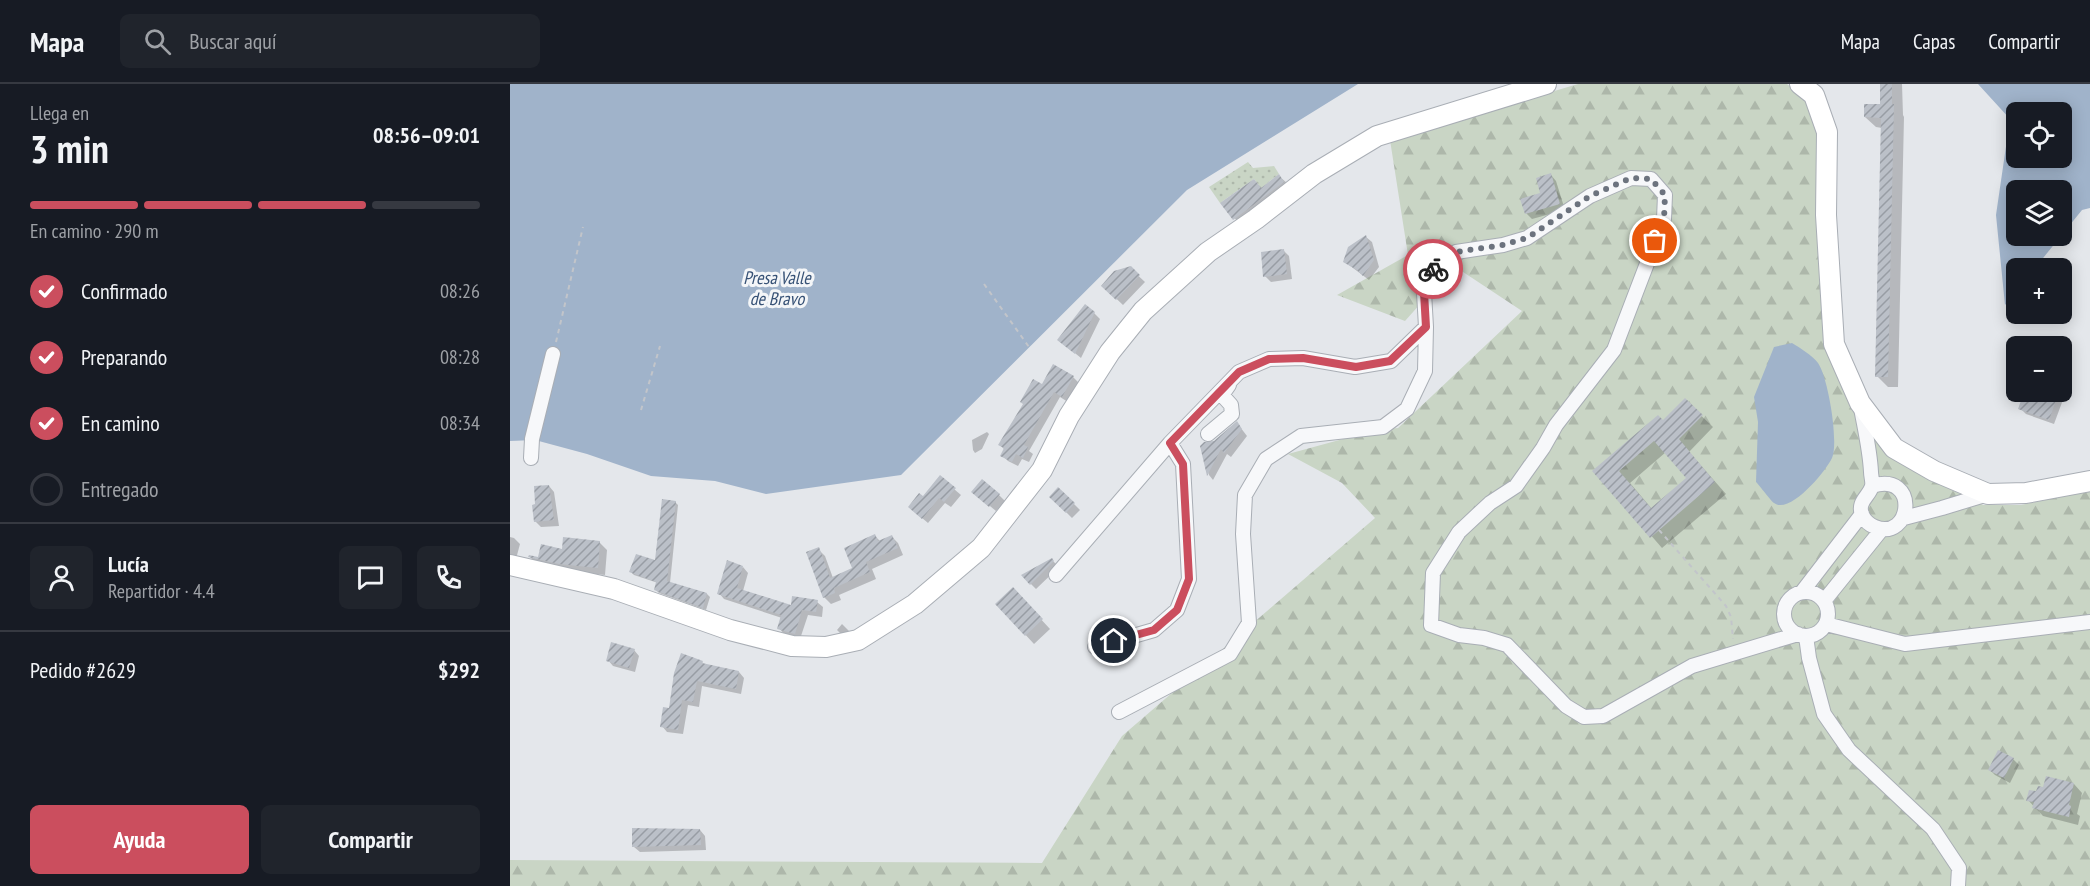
<!DOCTYPE html>
<html lang="es">
<meta charset="utf-8">
<style>
:root{--surface:#171b24;--page:#20242c;--text:#f1f3f6;--muted:#9ea1a6;--line:#363941;--accent:#cb4e5e}
body{margin:0;font-family:"PT Sans Narrow",sans-serif;background:var(--page);color:var(--text);height:100vh;display:flex;flex-direction:column;font-size:22px;white-space:nowrap}
*{box-sizing:border-box;margin:0}
p{font-size:20px;color:var(--muted)}
.icon{flex:none;width:33px;height:33px;fill:none;stroke:currentColor;stroke-width:2;stroke-linecap:round;stroke-linejoin:round}
.map{position:relative;flex:1;overflow:hidden}
.drawer{display:flex;flex-direction:column;background:var(--surface);width:510px}
.drawer>*{flex:none}
.buttons{position:absolute;left:1496px;top:18px;display:grid;gap:12px}
.buttons a{display:grid;place-items:center;width:66px;height:66px;border-radius:9px;background:var(--surface);box-shadow:0 3px 15px #0003;font-size:30px}
.pin{position:absolute;display:grid;place-items:center;width:51px;height:51px;color:#fff;margin:-26px;border:3px solid #fff;border-radius:50%;box-shadow:0 2px 6px #0007}
.courier{position:absolute;display:grid;place-items:center;width:60px;height:60px;margin:-30px;border:4px solid #cb4e5e;border-radius:50%;background:#fff;color:#222;box-shadow:0 2px 8px #0007}
.summary em{font-style:normal;font-weight:600}
.summary div{display:flex;flex-direction:column-reverse}
.summary{display:flex;align-items:center;justify-content:space-between;height:102px;padding:0 30px}
h1{font-size:39px;font-weight:600;line-height:45px}
.bar{display:grid;grid-template-columns:repeat(4,1fr);gap:9px 6px;align-content:center;height:72px;padding:0 30px}
.bar i{height:8px;border-radius:4px;background:var(--line)}
.bar .on{background:var(--accent)}
.bar p{grid-column:span 4}
.line{display:flex;align-items:center;gap:15px;padding:0 30px;border-top:2px solid var(--line)}
.line div{flex:1}
.round{display:grid;place-items:center;flex:none;width:63px;height:63px;border-radius:9px;background:var(--page)}
ol{padding:0 30px;list-style:none}
li{display:flex;align-items:center;gap:18px;height:66px}
li p{margin-inline-start:auto}
li .icon{padding:6px;border-radius:50%;background:var(--accent);color:#fff;stroke-width:4}
li:last-child{color:var(--muted)}
li i{width:33px;height:33px;border:3px solid var(--line);border-radius:50%}
.primary-button{display:flex;gap:12px;margin-top:auto;padding:12px 30px}
.primary-button a{flex:1;height:69px;border-radius:9px;background:var(--accent);color:#fff;font-size:24px;font-weight:600;line-height:69px;text-align:center}
.primary-button a+a{background:var(--page);color:var(--text)}
header{display:flex;align-items:center;gap:36px;box-sizing:border-box;height:84px;padding:0 30px;background:var(--surface);border-bottom:2px solid var(--line)}
header strong{font-size:28px}
nav{display:flex;gap:33px;margin-inline-start:auto;font-size:21px}
.search{width:420px;height:54px;background:var(--page);display:flex;align-items:center;gap:15px;box-sizing:border-box;padding:0 21px;border-radius:9px;color:var(--muted);font-size:22px}
main{display:flex;flex:1;min-height:0}
.map>svg:first-child{display:block}
.grass{fill:url(#grass-dots)}
.forest{fill:url(#forest-firs)}
.water{fill:#a0b3ca;fill-rule:evenodd}
.shadow{fill:#0003;fill-rule:evenodd}
.building{fill:url(#building-hatch);fill-rule:evenodd}
.lines{fill:none;stroke-linecap:round;stroke-linejoin:round}
.street-casing{stroke:#a9aeb5;stroke-width:16}
.secondary-casing{stroke:#a9aeb5;stroke-width:22}
.path{stroke:#c2c5ca;stroke-width:2;stroke-dasharray:4.5 4.5;stroke-linecap:butt}
.street{stroke:#f7f8fa;stroke-width:14}
.secondary{stroke:#fff;stroke-width:20}
.done{stroke:#6c737e;stroke-width:6;stroke-dasharray:0 10.8}
.route{stroke:#cb4e5e;stroke-width:8}
.labels{text-anchor:middle;dominant-baseline:central;stroke-width:6;stroke-linejoin:round;paint-order:stroke}
.water-label{font-size:18px;font-style:italic;fill:#375276;stroke:#f4f6f8}
</style>
<header>
<strong>Mapa</strong>
<div class="search"><svg class="icon" aria-label="search" viewBox="0 0 24 24"><circle cx="10" cy="10" r="6"/><path d="M15 15l6 6"/></svg>Buscar aquí</div>
<nav><a>Mapa</a><a>Capas</a><a>Compartir</a></nav>
</header>
<main>
<section class="drawer">
<div class="summary"><div><h1>3 min</h1><p>Llega en</p></div><em>08:56–09:01</em></div>
<div class="bar"><i class="on"></i><i class="on"></i><i class="on"></i><i></i><p>En camino · 290 m</p></div>
<ol>
<li><svg class="icon" aria-label="check" viewBox="0 0 24 24"><path d="M5 12l5 5 9-10"/></svg>Confirmado<p>08:26</p></li>
<li><svg class="icon" aria-label="check" viewBox="0 0 24 24"><path d="M5 12l5 5 9-10"/></svg>Preparando<p>08:28</p></li>
<li><svg class="icon" aria-label="check" viewBox="0 0 24 24"><path d="M5 12l5 5 9-10"/></svg>En camino<p>08:34</p></li>
<li><i></i>Entregado</li>
</ol>
<div class="line" style="height:108px"><a class="round"><svg class="icon" aria-label="person" viewBox="0 0 24 24"><circle cx="12" cy="8" r="4"/><path d="M4 21q1-7 8-7t8 7"/></svg></a><div><b>Lucía</b><p>Repartidor · 4.4</p></div><a class="round"><svg class="icon" aria-label="chat" viewBox="0 0 24 24"><path d="M4 5h16v11H9l-5 4z"/></svg></a><a class="round"><svg class="icon" aria-label="phone" viewBox="0 0 24 24"><path d="M5 4h4l2 5-3 2q2 4 5 5l2-3 5 2v4C11 20 4 13 5 4z"/></svg></a></div>
<div class="line" style="height:78px"><div>Pedido #2629</div><b>$292</b></div>
<div class="primary-button"><a>Ayuda</a><a>Compartir</a></div>
</section>
<div class="map">
<svg width="1580" height="802" viewBox="0 0 1580 802">
<defs>
<pattern id="grass-dots" width="8" height="8" patternUnits="userSpaceOnUse" patternTransform="scale(1.5)"><rect width="8" height="8" fill="#c9d5c5"/><path d="M2 2h.1M6 6h.1" fill="none" stroke="#adb7aa" stroke-width="1.8" stroke-linecap="round"/></pattern>
<pattern id="forest-firs" width="22" height="20" patternUnits="userSpaceOnUse" patternTransform="scale(1.5)"><rect width="22" height="20" fill="#c9d5c5"/><path d="M5 1l3.5 6h-7zM16 11l3.5 6h-7z" fill="#adb7aa"/></pattern>
<pattern id="building-hatch" width="6" height="6" patternUnits="userSpaceOnUse" patternTransform="scale(1.5)"><rect width="6" height="6" fill="#bbc0c8"/><path d="M-1 1l2-2M0 6l6-6M5 7l2-2" fill="none" stroke="#989da4"/></pattern>
</defs>
<rect width="100%" height="100%" fill="#e4e7eb"/>
<path class="grass" d="M738,78l5,6 21,-2 5,8 -18,14 -7,-9 -34,24 -11,-16z"/>
<path class="forest" d="M1068,0h209l19,16 13,29 9,217 102,133 53,26h38l69,-14v395h-1580v-26l532,3 80,-127 253,-218 -33,-35 -54,-29 88,-24 22,-2 124,-117 -68,-45 -49,55 -68,-26 71,-40 -18,-115z"/>
<path class="water" d="M0,0h848l-171,106 -286,285 -135,19 -51,-13 -64,-5 -64,-22 -52,-14 -25,1z
M1468,0h112v124l-8,2 -47,58h-19v23l-11,14 -9,-90 14,-96zM1506,28h45v46h-45zM1506,106h45v46h-45z
M1282,259c8,5 20,12 26,20 10,14 21,79 14,95 -6,13 -42,57 -58,45 -3,-2 -14,-17 -18,-21l2,-60 -4,-25 20,-50z"/>
<path class="shadow" d="M1371,0h21l1,31 1,2 -6,270h-10l-11,-11 5,-248 -6,-1 -11,-10 16,-11z
M1041,91l5,6 9,29 -33,9 -6,-6 16,-19z
M769,92l9,8 -45,44 -20,-24 31,-23 8,7z
M856,153l6,5 7,25 -10,13 -24,-18z
M774,167l5,5 3,23 -21,3 -6,-6z
M620,184l15,14 -22,23 -20,-19z
M584,229l6,6 -19,39 -16,-13z
M563,293l6,6 -11,19 -8,-5 -31,54 4,3 -4,8 -7,-3 -4,7 -10,-5 -6,-6 3,-5 -5,-5 42,-59z
M1531,308h18l5,5 -10,27 -28,-10 -6,-6 19,-10z
M1175,316l28,27 -24,25 37,42 -64,54 -67,-77 68,-49zM1156,368l22,26 -36,31 -22,-26z
M727,339l10,13 -16,21 -4,-3 -14,26 -4,-5 -7,-28 12,-5z
M477,348l2,2 -7,15 -7,4 -2,-3 -1,-10z
M430,393l21,18 -10,12 -6,-4 -17,20 -13,-11 8,-14z
M39,402l5,6 5,34 -18,1 -6,-6z
M549,405l21,21 -8,8 -21,-21z
M489,411l6,6 -9,10 -17,-14z
M165,418l3,3 -8,78 37,11 3,3 -4,13 -47,-17 -3,-3 2,-7 -24,-8 -3,-3 26,-10z
M365,452l6,6 11,-5 6,6 5,12 -31,14 4,10 -37,16 2,5 -10,4 -7,-7 -6,-48 7,7 8,22 21,-9z
M0,453l4,1 6,6 -4,15 -6,1z
M90,459l7,7 -2,25 -38,-4 -30,-7 -7,-7 9,2 24,-8z
M542,476l7,7 -23,22 -13,-13z
M233,483l5,6 -5,18 49,15 25,-4 6,5 -1,10 -14,-2 -8,24 -16,-5 -5,-6 3,-10 -58,-19 -5,-6z
M503,505l37,40 -16,15 -37,-40z
M332,540l8,8 -9,2 -4,-4z
M124,566l5,6 -4,16 -22,-6 -5,-6z
M192,578l3,3 34,7 5,6 -3,16 -39,-8 -3,21 -11,-2 -5,29 -16,-2 -5,-6z
M1503,675l6,6 -9,18 -15,-8 -5,-5z
M1564,700l8,9 -5,21 3,2 -2,9 -35,-9 -15,-16 9,-7z
M190,746l5,6 1,14 -66,2 -6,-5z"/>
<path class="building" d="M1370,0h12v20h2l-6,273h-13l6,-259 -17,-1v-13h16z
M1041,89l9,31 -35,10 -5,-15 20,-6 -4,-15z
M769,90l5,8 -51,38 -13,-17 34,-24 7,9z
M856,151l8,25 -11,16 -6,-6 -14,-8 5,-15z
M774,165l3,25 -24,3 -2,-25z
M621,182l9,9 -24,25 -15,-14 13,-15z
M575,220l10,8 -20,42 -18,-14z
M543,280l21,12 -12,21 -8,-5 -30,53 4,2 -5,11 -7,-4 -4,8 -12,-6 4,-8 -6,-3 25,-41 -3,-2 13,-23 9,5z
M1514,308l14,4 2,-4h19l-10,28 -31,-11z
M1175,314l18,17 -24,24 36,43 -65,56 -58,-67 66,-56 5,5zM1144,357l32,37 -35,30 -32,-37z
M727,337l5,8 -18,24 -3,-4 -14,27 -7,-30 4,-4 10,-1z
M430,391l16,13 -12,14 -5,-4 -17,21 -14,-12 11,-14 4,3z
M472,395l18,15 -11,13 -18,-15z
M39,401l5,35 -20,2 -2,-17 3,-1 -1,-18z
M548,403l17,16 -9,10 -17,-16z
M152,415l14,2 -9,80 40,12 -4,15 -49,-18 2,-8 -27,-10 7,-18 19,6z
M365,450l3,7 14,-6 6,13 -32,14 4,10 -36,16 1,5 -12,5 -17,-46 13,-5 11,31 22,-10 -8,-20z
M53,453l37,4 -2,27 -39,-4 -31,-7 1,-2 9,2 3,-13 21,5z
M542,474l2,3 -24,24 -9,-10z
M217,476l16,6 -6,22 54,17 1,-9 26,4 -2,12 -14,-2 -7,24 -18,-5 4,-14 -64,-21z
M503,503l30,32 -18,17 -30,-32z
M101,558l24,7 -6,19 -23,-7z
M171,569l22,8 -1,2 37,8 -3,18 -39,-8 -4,21 -11,-2 -4,30 -18,-3 3,-20 6,1 5,-35z
M1488,666l16,8 -10,20 -16,-8z
M1536,692l28,7 -5,22 2,1 -2,11 -37,-9 2,-6 -8,-1 3,-11 7,1 2,-5 5,1z
M122,744l68,1 1,16 -69,2z"/>
<g class="lines">
<g class="street-casing">
<path id="street" d="M1351,324c4,22 9,43 10,64 0,4 2,10 1,14 -3,11 -15,15 -10,29 3,6 8,10 13,12 37,15 45,-56 -3,-41
M698,350l24,-20 -1,-9 -9,-10 7,-10
M21,374l1,-19 21,-85
M1394,434l38,-10 46,-14
M546,491l114,-132 69,-71 30,-13 34,-1 52,9 36,-6 35,-34
M1292,508l60,-78
M1274 530a22 22 0 1 1 44 0a22 22 0 1 1-44 0Z
M1314,517l58,-72
M1316,540l79,20 185,-22
M1296,552l3,22 15,56 25,36 84,79 26,39 -1,18
M585,563l59,-17 23,-20 12,-31 -6,-115 -13,-21
M609,628l111,-58 19,-31 -6,-89 2,-39 21,-36 35,-23 82,-9 24,-18 18,-38 1,-44 -3,-52 33,-23 47,-7 24,-7 63,-42 41,-18 20,1 14,16 -1,24 -50,131 -58,75 -13,23 -27,38 -26,17 -31,29 -26,41 -2,52 28,10 25,3 23,7 59,61 18,11 19,-1 89,-50 106,-32"/>
</g>
<g class="secondary-casing">
<path id="secondary" d="M1290,0l14,11 13,37 -1,83 8,129 26,59 34,45 40,23 54,23 38,-1 64,-12
M0,481l104,24 116,41 62,16 34,1 32,-7 57,-36 66,-56 61,-78 27,-54 41,-64 33,-41 65,-59 48,-33 58,-45 63,-38 169,-52"/>
</g>
<path class="path" d="M474,200l45,63
M46,258l27,-115
M131,326l19,-64
M1149,446l67,76 5,11 2,22"/>
<use href="#street" class="street"/>
<use href="#secondary" class="secondary"/>
</g>
<g class="lines">
<path class="done" d="M923,185l23,-17 47,-7 24,-7 63,-42 41,-18 20,1 14,16 -1,24 -9,22"/>
<path class="route" d="M604,557l40,-11 23,-20 12,-31 -6,-115 -13,-21 69,-71 30,-13 34,-1 53,9 34,-6 36,-34 -3,-52 10,-6"/>
</g>
<g class="labels">
<g class="water-label">
<text x="267" y="193">Presa Valle<tspan x="267" dy="21">de Bravo</tspan></text>
</g>
</g>
</svg>
<div class="buttons">
<a><svg class="icon" aria-label="locate" viewBox="0 0 24 24"><circle cx="12" cy="12" r="6"/><path d="M12 2v4M12 18v4M2 12h4M18 12h4"/></svg></a>
<a><svg class="icon" aria-label="layers" viewBox="0 0 24 24"><path d="M12 4l9 5-9 5-9-5zM3 14l9 5 9-5"/></svg></a>
<a>+</a>
<a>−</a>
</div>
<div class="pin" style="left:1145px;top:157px;background:#ea580c"><svg class="icon" aria-label="bag" viewBox="0 0 24 24"><path d="M5 8h14l-1 12H6zM9 8a3 3 0 0 1 6 0"/></svg></div>
<div class="pin" style="left:604px;top:557px;background:#1f2937"><svg class="icon" aria-label="home" viewBox="0 0 24 24"><path d="M3 11l9-7 9 7M6 9v11h12V9"/></svg></div>
<div class="courier" style="left:923px;top:185px"><svg class="icon" aria-label="bike" viewBox="0 0 24 24"><circle cx="6" cy="16" r="4"/><circle cx="18" cy="16" r="4"/><path d="M6 16l4-8h5l3 8M10 8l3 8H6M13 5h3"/></svg></div>
</div>
</main>
